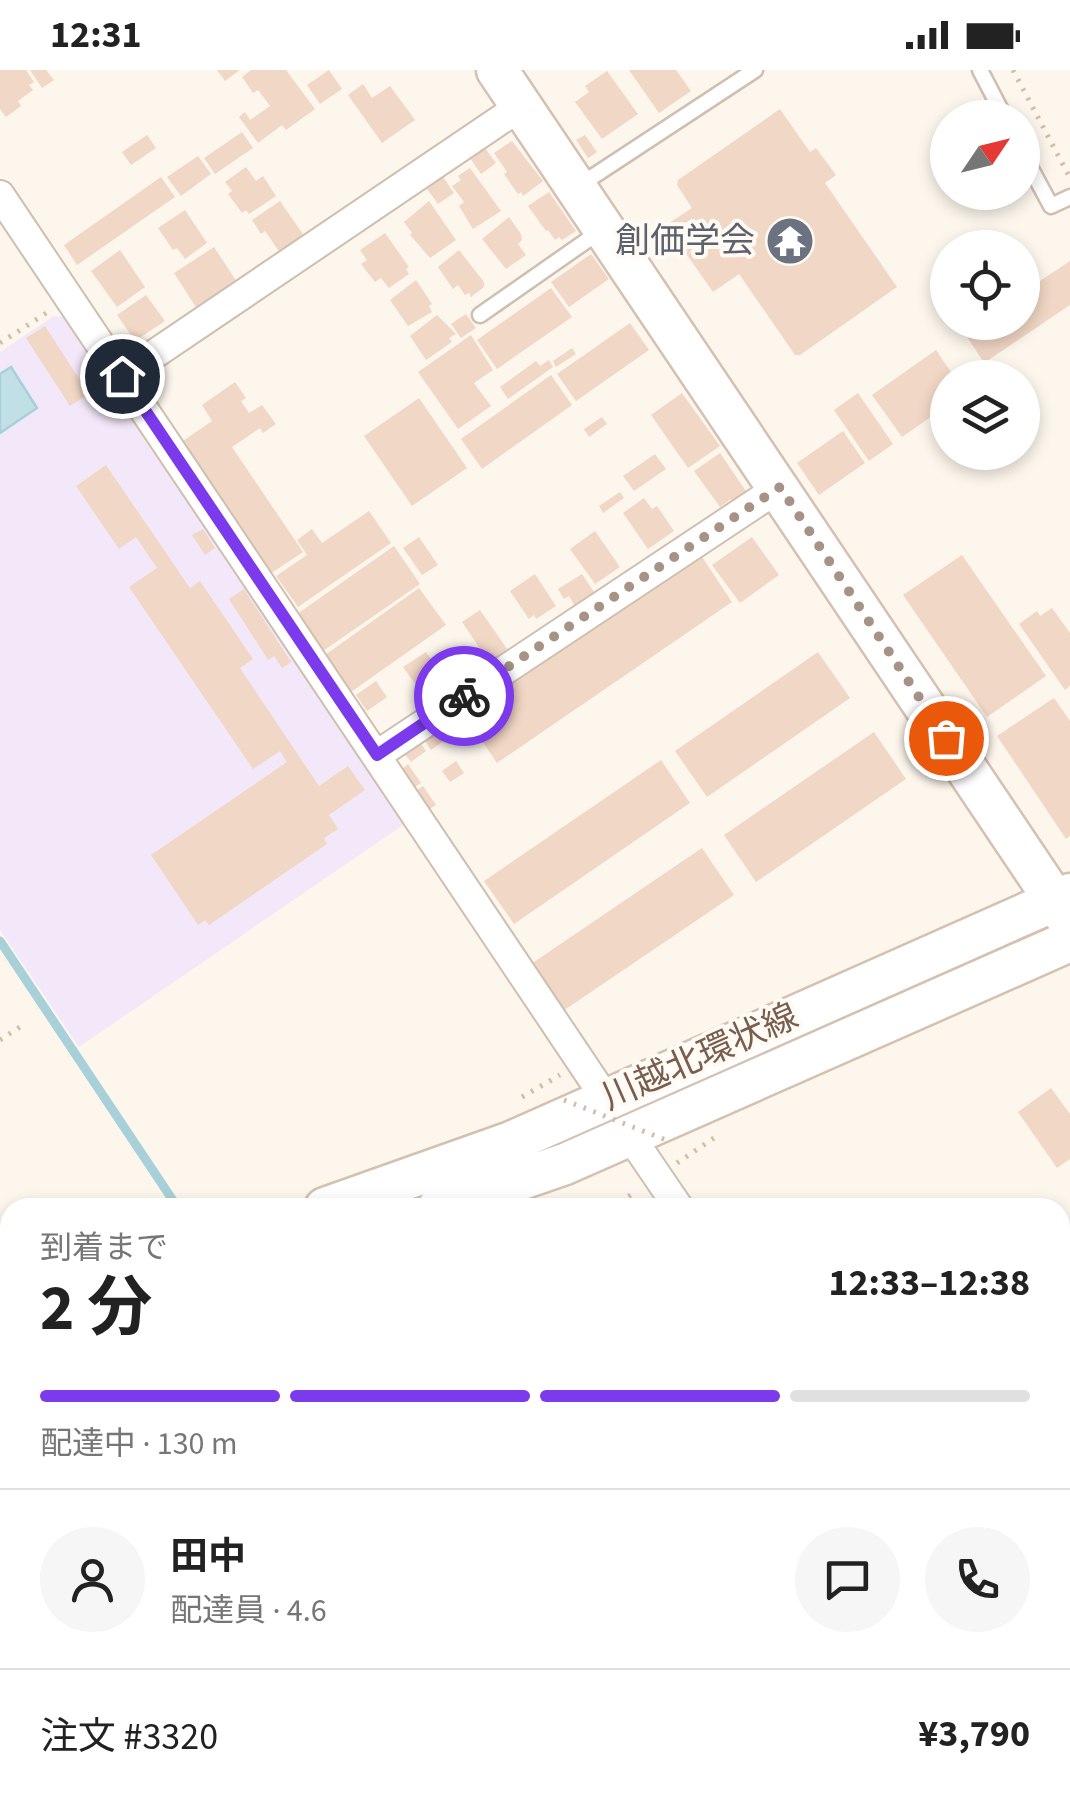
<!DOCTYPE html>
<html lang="ja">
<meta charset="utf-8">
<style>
:root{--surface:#fff;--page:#f6f6f6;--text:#222;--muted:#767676;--line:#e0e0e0;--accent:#7c3aed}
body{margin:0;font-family:"Source Sans 3","Noto Sans JP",sans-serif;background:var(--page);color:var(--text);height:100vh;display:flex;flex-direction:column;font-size:38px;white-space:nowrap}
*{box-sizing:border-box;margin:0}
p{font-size:32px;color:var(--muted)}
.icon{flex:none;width:55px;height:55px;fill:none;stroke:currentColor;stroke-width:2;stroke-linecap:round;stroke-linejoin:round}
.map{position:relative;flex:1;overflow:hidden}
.sheet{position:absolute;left:0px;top:1128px;width:1070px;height:622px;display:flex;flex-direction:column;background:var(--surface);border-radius:30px 30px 0 0;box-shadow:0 5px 15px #0003}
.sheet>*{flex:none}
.needle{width:65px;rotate:55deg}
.buttons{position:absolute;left:930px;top:30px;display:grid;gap:20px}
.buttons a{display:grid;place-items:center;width:110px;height:110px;border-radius:50%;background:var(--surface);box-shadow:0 5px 15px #0003;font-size:50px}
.pin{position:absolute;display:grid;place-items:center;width:85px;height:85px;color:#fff;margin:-42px;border:5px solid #fff;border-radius:50%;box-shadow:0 2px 10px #0007}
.courier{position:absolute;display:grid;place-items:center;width:100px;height:100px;margin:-50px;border:8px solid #7c3aed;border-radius:50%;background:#fff;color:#222;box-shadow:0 2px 12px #0007}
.summary em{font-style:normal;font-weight:700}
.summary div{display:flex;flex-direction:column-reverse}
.summary{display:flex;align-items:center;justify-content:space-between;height:170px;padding:0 40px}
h1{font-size:65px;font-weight:700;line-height:75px}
.bar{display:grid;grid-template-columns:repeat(4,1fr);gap:15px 10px;align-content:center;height:120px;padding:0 40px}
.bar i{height:12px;border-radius:8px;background:var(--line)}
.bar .on{background:var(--accent)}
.bar p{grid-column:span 4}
.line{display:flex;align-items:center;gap:25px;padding:0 40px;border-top:2px solid var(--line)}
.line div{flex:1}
.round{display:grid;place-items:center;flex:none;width:105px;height:105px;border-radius:52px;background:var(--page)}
.status{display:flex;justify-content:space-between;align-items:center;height:70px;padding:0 50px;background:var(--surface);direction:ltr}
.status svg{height:28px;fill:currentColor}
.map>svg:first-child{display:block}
.education{fill:#f3e8f9}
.water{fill:#c0e0e6;stroke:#a7d0d8;stroke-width:2.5}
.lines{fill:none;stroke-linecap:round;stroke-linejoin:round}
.stream{stroke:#a7d0d8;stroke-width:9}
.building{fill:#f1d7c5}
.lane-casing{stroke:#cfbfb1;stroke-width:19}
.street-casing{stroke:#cfbfb1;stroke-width:32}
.secondary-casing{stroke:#d5c1b1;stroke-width:45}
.path{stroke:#d7baa7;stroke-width:5;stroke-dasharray:2.5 8;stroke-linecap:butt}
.lane{stroke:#fff;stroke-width:14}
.street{stroke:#fff;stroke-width:28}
.secondary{stroke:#fff;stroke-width:40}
.path-bridge{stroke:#d7baa7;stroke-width:5;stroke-dasharray:2.5 8;stroke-linecap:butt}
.done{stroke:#a69386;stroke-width:10;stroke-dasharray:0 18}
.route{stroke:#7c3aed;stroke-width:12}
.labels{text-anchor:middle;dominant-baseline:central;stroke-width:8;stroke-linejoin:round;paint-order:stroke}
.worship-label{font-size:35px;fill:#5b616d;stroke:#fffaf3;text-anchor:end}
.street-label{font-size:35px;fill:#785e4f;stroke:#fffaf3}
</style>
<div class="status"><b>12:31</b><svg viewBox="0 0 49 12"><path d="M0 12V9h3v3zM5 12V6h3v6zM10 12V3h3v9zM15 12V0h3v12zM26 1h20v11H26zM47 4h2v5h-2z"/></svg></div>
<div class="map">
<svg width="1070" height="1748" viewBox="0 0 1070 1748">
<rect width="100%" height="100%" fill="#fcf6ec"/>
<path class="education" d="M54,246l10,1 342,506 -327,224 -79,-117v-578z"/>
<path class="water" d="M11,297l26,41 -37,25v-59z"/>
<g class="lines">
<path class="stream" d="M0,871l178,267
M559,1740l5,8
M1015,1740l11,8"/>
</g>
<path class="building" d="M0,0h26l8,12 -5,3 4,5 -15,11 3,5 -15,11 -6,-8z
M30,0h16l8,10 -12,8z
M217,0h23l-15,11z
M251,0h35l29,39 -29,21 -4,-5 -24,18 -19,-26 6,-5 5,8 20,-14 -12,-16 -5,3 -11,-16z
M329,0l13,19 -22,15 -13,-19z
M629,0h47l15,21 -32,22z
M607,1l31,43 -36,25 -27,-37 14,-10 -4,-6z
M363,14l9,14 18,-12 25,34 -33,23 -34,-48z
M780,39l30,43 6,-4 20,27 -11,8 72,104 -97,68h-5l-56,-81 -26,18 -47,-67 26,-17 -15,-23 1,-5z
M242,62l11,16 -38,26 -11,-16z
M147,65l9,13 -25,17 -9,-13z
M585,65l12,17 -9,6 -12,-18z
M512,71l31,40 -20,15 -2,-4 -3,2 -14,-20 3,-2 -13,-19z
M485,78l11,15 -15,11 -11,-16z
M198,86l13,18 -30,22 -14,-19z
M246,97l10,14 7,-5 13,20 -27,18 -3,-4 -4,3 -14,-19 4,-3 -7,-9z
M470,98l31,43 -28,18 -14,-23 5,-4 -12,-16 9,-6 -3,-4z
M161,107l14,20 -98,68 -13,-20z
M443,107l11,16 -16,11 -11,-15z
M549,122l27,39 -14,9 -3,-3 -4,3 -7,-10 -2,1 -18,-25z
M280,131l27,39 -24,17 -18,-26 -4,3 -9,-14z
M429,131l27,39 -26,18 -20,-23 2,-2 -8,-11z
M185,140l22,33 -22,16 -8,-11 -4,2 -15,-22z
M509,147l12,17 1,6 -4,4 8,11 -20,14 -24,-30z
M385,163l24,34 -3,2 3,5 -20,14 -8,-10 -6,4 -14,-18 6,-4 -7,-10z
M214,177l25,38 -40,27 -25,-39z
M120,180l25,37 -28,20 -26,-36z
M459,180l25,32v5l-13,10 -2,-4 -4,2 -7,-10 -5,4 -15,-22z
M591,184l18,25 -40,28 -18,-25z
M1070,191v44l-86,58 -20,-31 14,-10h44v-29z
M416,210l16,24 -3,2 3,6 -24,14 -18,-26z
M551,218l21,29 -75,52 -20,-29z
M146,225l19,26 -30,20 -18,-26z
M466,244l10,14 -15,10 -10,-14z
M437,245l19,19 -7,4 3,4 -26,18 -16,-24z
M630,253l19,27 -73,51 -19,-27z
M45,256l44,68 -19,12 -44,-68z
M471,265l22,35 -19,13 17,23 -33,23 -40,-57z
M572,278l4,6 -20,13 -3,-6z
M936,280l19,28h-7v27l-46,32 -30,-42z
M549,290l4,7 -45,32 -8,-12 36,-26 4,5z
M551,305l21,30 -90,64 -21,-30z
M235,312l11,16 -5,3 8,12 13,-8 14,19 -13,9 -3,-5 -28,19 71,105 -33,22 -90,-131 32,-22 -10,-16z
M682,323l38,53 -32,22 -37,-53z
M858,323l35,51 -24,17 -35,-51z
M419,328l48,70 -55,38 -48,-70z
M602,347l5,7 -18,13 -5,-8z
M843,361l22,32 -46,32 -22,-32z
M720,383l28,41 -14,10 -3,-5 -11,8 -26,-36z
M655,384l11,15 -32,22 -11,-15z
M106,395l84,123 10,-7 53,78 -13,9 79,118 29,-20 17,24 -36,25 9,14 -14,9 3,6 -118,81 -4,-5 -7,5 -47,-70 136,-93 -7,-11 -27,18 -124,-182 28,-19 -21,-31 -17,12 -43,-63z
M620,422l4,6 -21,15 -4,-7z
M644,428l8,11 5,-3 17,25 -26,18 -25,-36z
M369,441l22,32 -93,64 -22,-31 31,-21 -10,-15 15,-11 10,14z
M203,459l12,19 -10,7 -13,-20z
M595,461l25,36 -25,17 -25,-35z
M419,467l19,28 -16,10 -19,-27z
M752,467l27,38 -39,28 -28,-38z
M394,476l26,38 -97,67 -26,-37z
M700,484l32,48 -235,161 -32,-47z
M962,485l84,121 -59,41 -84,-122z
M535,504l21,32 -20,13 -2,-4 -5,4 -19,-28z
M582,504l12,18 -20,13 -5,-9 -5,3 -6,-10z
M419,518l27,37 -95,67 -26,-37z
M244,519l47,73 -9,6 -8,-12 -6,4 -39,-61z
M1052,538l18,25v53l-5,4 -46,-66 18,-13 3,5z
M480,540l27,39 -18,13 -27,-40z
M426,582l15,21 -23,15 -15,-21z
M818,582l32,46 -143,99 -32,-46z
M376,611l11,16 -20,14 -11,-16z
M1054,628l16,23v115l-4,3 -69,-103z
M443,657l7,9 -19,14 -6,-9z
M874,662l32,47 -150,103 -32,-47z
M420,672l6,9 -15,11 -7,-9z
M661,690l29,43 -176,121 -30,-43z
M456,691l8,12 -14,9 -8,-11z
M408,694l13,19 -8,5 -12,-18z
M423,716l13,19 -8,5 -12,-19z
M702,778l32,47 -174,118 -32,-47z
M1051,1018l19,26v45l-13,9 -39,-56z
M1060,1305l10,14v12l-10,7z
M44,1740h38l6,8h-38z"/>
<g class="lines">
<g class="lane-casing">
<path id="lane" d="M980,0l25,48
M1022,82l29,54 19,-9
M577,117l178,-117
M480,245l119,-83"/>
</g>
<g class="street-casing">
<path id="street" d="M0,125l606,904
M122,306l399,-270
M377,685l403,-268
M630,1066l49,72
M1060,1704l10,15"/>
</g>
<g class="secondary-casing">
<path id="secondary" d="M497,0l573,853
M325,1138l186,-66 559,-248
M438,1138l127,-44 505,-223
M0,1225l10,-3
M0,1262l10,-2"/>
</g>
<path class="path" d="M1013,0l57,108
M0,273l48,-31
M0,970l20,-13
M522,1027l38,-22
M677,1093l37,-25
M611,1138l24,-16
M0,1543l10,-7"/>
<use href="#lane" class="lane"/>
<use href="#street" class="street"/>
<use href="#secondary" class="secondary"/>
<path class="path-bridge" d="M564,1030l102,40"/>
</g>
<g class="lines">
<path class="done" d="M464,626l316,-209 166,251"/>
<path class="route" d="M122,306l255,379 87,-59"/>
</g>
<defs>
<g id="temple-disc" transform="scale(2.5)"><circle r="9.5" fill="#6b7280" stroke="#fffaf3"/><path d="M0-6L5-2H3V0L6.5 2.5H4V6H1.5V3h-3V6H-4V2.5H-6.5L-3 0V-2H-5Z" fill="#fff"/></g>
</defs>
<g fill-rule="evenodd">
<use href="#temple-disc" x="790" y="171"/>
</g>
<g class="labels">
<g class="worship-label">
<text x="755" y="171">創価学会</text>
</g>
<g class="street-label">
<text transform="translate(700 987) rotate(-24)">川越北環状線</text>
</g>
</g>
</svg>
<div class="buttons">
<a><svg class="needle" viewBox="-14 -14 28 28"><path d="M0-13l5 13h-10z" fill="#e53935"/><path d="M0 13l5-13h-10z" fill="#767676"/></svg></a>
<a><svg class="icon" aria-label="locate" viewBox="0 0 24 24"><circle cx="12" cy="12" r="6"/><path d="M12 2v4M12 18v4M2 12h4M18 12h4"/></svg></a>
<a><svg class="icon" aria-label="layers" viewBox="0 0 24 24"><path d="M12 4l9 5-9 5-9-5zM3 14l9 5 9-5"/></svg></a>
</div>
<div class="pin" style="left:946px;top:668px;background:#ea580c"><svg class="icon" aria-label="bag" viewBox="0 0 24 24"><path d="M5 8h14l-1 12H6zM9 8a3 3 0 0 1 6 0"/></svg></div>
<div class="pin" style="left:122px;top:306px;background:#1f2937"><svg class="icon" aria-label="home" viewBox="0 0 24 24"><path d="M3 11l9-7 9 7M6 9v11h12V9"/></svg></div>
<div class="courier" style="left:464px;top:626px"><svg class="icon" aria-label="bike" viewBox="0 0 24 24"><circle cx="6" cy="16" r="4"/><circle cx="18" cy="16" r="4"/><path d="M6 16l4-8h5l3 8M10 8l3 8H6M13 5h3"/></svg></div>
<section class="sheet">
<div class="summary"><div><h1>2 分</h1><p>到着まで</p></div><em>12:33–12:38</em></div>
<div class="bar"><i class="on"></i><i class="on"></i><i class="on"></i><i></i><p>配達中 · 130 m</p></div>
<div class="line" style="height:180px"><a class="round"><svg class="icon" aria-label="person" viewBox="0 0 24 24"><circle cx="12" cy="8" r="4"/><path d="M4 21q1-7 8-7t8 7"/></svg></a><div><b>田中</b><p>配達員 · 4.6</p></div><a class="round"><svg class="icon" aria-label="chat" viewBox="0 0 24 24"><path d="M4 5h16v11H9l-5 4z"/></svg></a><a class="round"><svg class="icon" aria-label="phone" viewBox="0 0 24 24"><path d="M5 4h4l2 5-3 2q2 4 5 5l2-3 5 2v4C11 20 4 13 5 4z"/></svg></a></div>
<div class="line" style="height:130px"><div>注文 #3320</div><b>¥3,790</b></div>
</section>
</div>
